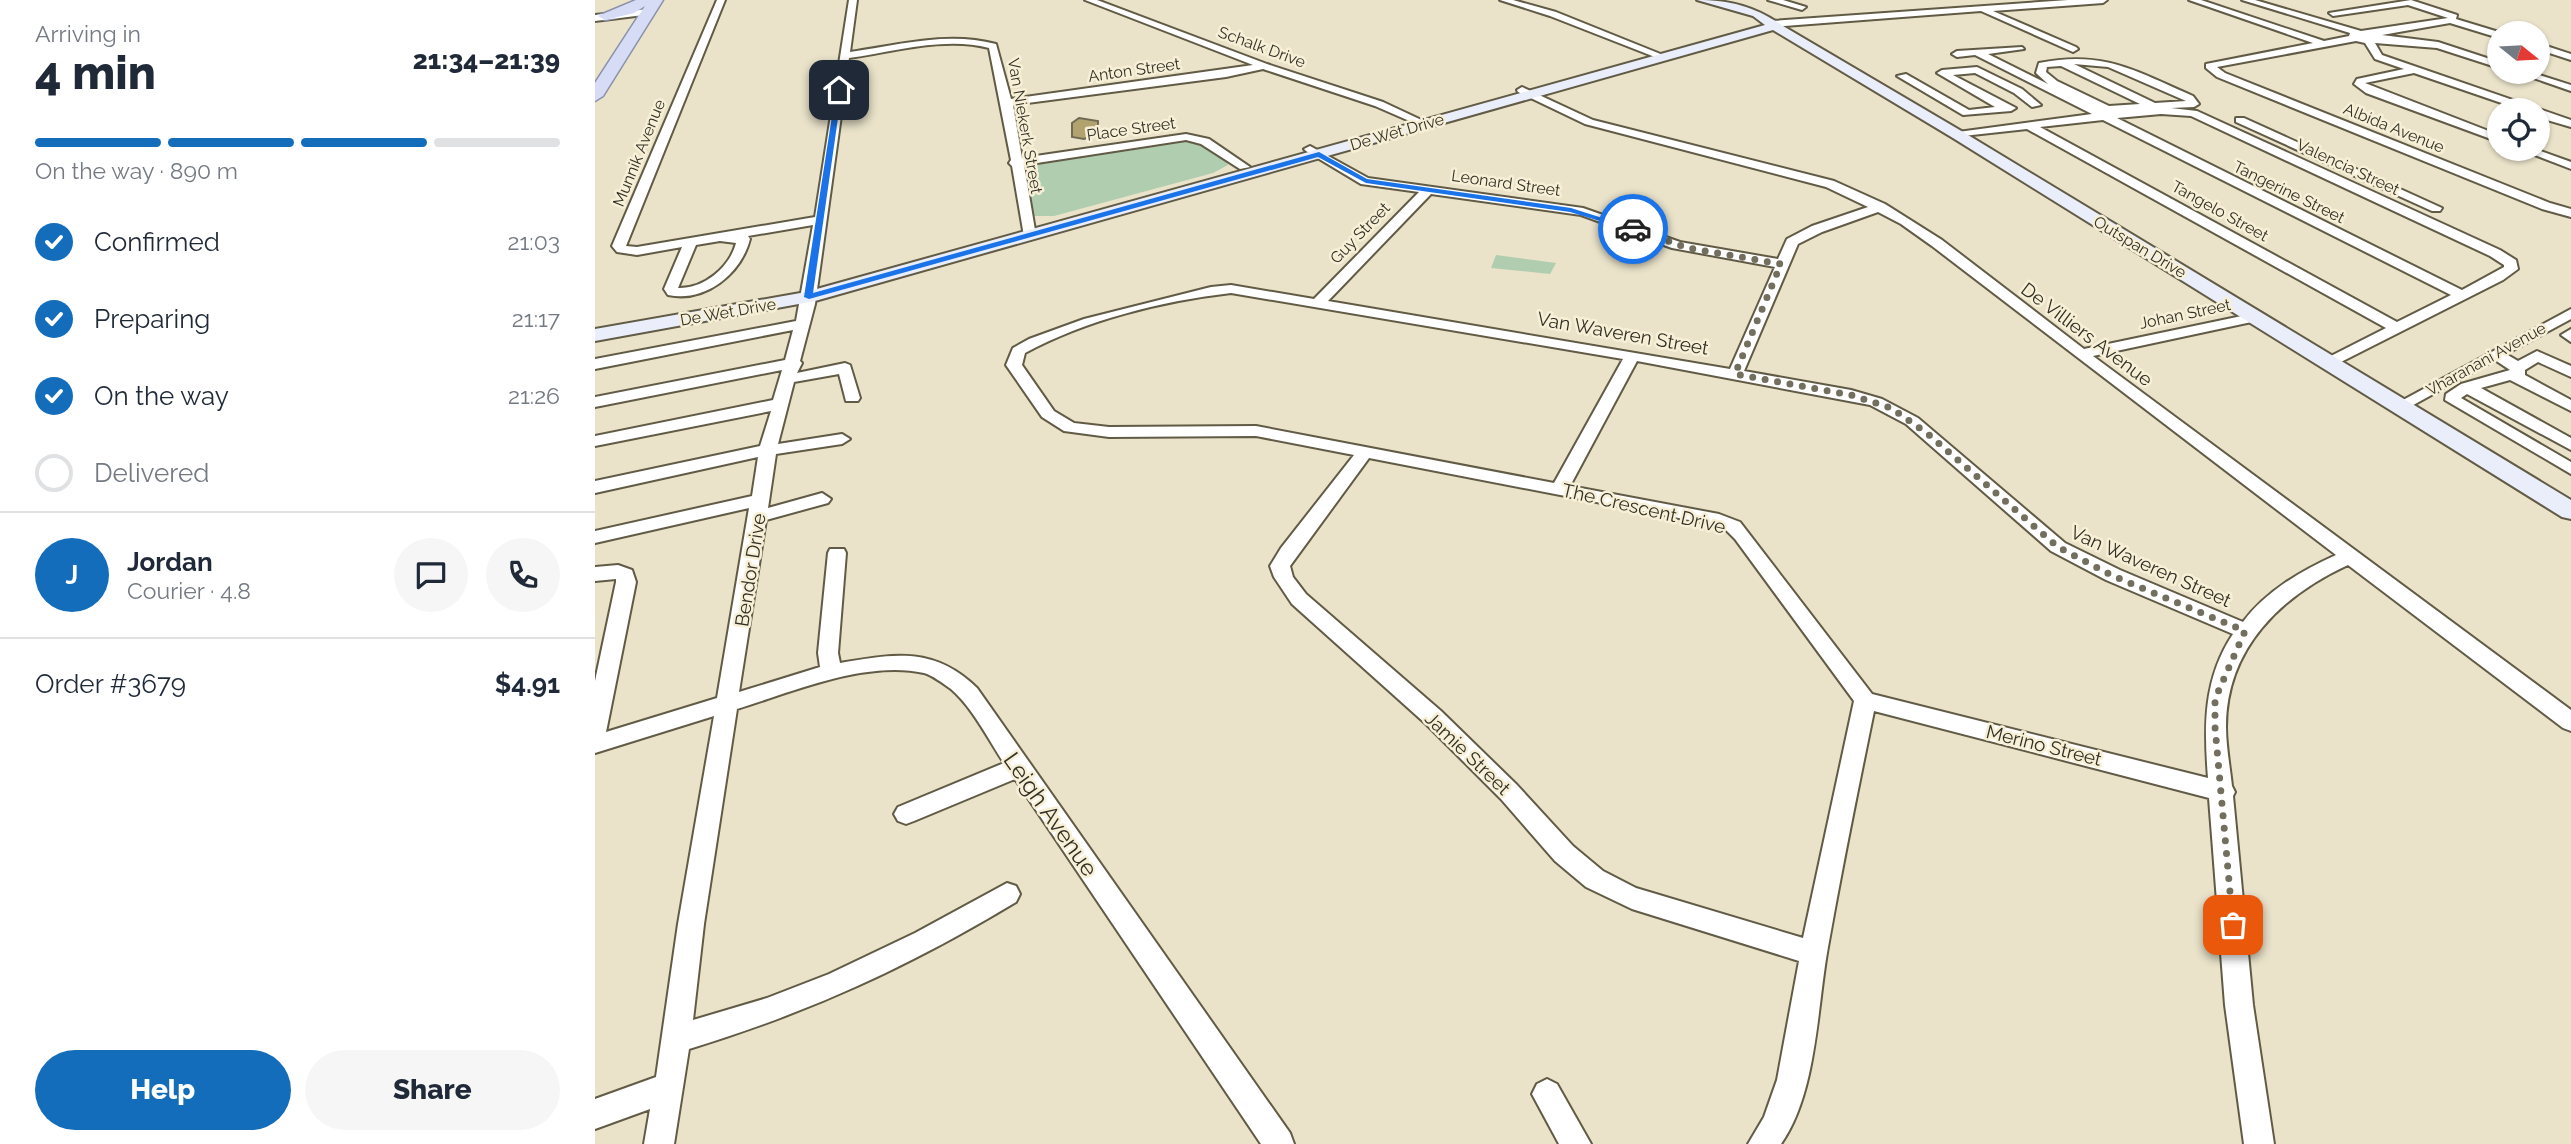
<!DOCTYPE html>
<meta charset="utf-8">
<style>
:root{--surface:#fff;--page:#f6f6f7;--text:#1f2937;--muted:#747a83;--line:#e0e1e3;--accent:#136dba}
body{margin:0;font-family:Raleway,sans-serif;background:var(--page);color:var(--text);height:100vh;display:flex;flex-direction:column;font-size:26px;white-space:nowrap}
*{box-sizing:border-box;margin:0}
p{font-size:23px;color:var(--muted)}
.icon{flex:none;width:38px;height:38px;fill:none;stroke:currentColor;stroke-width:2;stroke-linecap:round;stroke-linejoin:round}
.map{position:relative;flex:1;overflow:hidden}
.panel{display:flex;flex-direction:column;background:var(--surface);width:595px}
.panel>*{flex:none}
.needle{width:46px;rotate:108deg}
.fabs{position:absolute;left:1892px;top:21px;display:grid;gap:14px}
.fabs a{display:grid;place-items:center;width:63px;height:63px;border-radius:50%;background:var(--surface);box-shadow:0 2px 5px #0004;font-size:35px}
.pin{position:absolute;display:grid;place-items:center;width:60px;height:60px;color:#fff;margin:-30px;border-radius:14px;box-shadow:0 4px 10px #0006}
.courier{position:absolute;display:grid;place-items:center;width:70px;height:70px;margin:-35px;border:5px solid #1a73e8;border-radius:50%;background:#fff;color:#222;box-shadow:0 2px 9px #0007}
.overview em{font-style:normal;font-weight:800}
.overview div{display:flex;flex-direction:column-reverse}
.overview{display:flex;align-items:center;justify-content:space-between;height:119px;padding:0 35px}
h1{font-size:46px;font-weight:800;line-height:52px}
.bar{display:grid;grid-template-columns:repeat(4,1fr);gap:10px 7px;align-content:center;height:84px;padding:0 35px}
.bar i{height:9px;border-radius:5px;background:var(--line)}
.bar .on{background:var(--accent)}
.bar p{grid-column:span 4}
.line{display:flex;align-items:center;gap:18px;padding:0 35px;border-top:2px solid var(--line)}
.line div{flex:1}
.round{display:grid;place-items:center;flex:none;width:74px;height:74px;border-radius:37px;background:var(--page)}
ol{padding:0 35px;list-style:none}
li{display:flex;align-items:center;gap:21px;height:77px}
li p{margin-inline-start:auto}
li .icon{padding:7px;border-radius:50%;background:var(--accent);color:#fff;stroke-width:4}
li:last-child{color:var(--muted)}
li i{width:38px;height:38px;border:4px solid var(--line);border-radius:50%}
.action{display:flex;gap:14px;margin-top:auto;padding:14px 35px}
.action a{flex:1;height:80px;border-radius:42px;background:var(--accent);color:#fff;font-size:28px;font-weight:800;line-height:80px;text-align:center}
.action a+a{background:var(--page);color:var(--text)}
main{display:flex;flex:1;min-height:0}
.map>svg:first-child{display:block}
.green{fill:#b0cdaf}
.building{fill:#b2a36e;stroke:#706a54;stroke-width:2}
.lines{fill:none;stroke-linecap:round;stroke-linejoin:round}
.street-casing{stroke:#615b46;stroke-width:4}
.secondary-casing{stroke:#615b46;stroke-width:4}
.primary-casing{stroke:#8a91a9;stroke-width:3}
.street{fill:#fff;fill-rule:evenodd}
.secondary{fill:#eaeefa;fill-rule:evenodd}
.primary{fill:#d6dcf6;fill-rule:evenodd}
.route{fill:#1a73e8}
.done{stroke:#726f5f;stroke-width:7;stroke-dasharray:0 12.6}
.labels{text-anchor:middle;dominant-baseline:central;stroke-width:5;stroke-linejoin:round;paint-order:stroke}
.far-street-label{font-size:16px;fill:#323026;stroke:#f7f0d7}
.street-label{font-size:19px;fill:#323026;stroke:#f7f0d7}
.near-street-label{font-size:23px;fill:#323026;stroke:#f7f0d7}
</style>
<main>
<section class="panel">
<div class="overview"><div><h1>4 min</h1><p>Arriving in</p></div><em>21:34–21:39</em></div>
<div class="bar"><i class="on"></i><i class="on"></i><i class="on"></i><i></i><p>On the way · 890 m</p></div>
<ol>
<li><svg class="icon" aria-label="check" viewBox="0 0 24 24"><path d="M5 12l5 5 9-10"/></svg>Confirmed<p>21:03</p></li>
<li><svg class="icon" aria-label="check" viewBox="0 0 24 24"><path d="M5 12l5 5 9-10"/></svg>Preparing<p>21:17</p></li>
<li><svg class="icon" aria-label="check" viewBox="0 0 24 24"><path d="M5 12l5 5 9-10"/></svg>On the way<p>21:26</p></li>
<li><i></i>Delivered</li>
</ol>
<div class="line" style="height:126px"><b class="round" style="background:var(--accent);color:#fff">J</b><div><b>Jordan</b><p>Courier · 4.8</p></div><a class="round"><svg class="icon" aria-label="chat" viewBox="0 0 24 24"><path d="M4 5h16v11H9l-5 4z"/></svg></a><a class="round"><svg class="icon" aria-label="phone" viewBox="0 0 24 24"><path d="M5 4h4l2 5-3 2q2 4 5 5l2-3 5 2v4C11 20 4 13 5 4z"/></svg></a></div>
<div class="line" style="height:91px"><div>Order #3679</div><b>$4.91</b></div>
<div class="action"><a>Help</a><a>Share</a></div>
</section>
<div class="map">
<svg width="1976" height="1144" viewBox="0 0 1976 1144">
<rect width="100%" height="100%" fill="#eae3ca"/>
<path class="green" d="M583,139l19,2 29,19 2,5 -15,8 -159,43h-22l-8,-51z
M901,255l60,8 -6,11 -59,-6z"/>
<path class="building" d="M484,118l19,3v13l-14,5 -12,-2v-14z"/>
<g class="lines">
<g class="street-casing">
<path id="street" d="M122,0h8l-99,246 11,1 178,-30 34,-217h8l-7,52c48,-7 98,-21 146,-8l15,55 242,-34 -168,-65h12l170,64 116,38 47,22 -9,2 -46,-20 -112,-37 -37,8 -213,28 9,53 164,-24 23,5 41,28 -10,2 -39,-25 -15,-4 -162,25 12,71 -6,4 -6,-4 -12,-70 -3,-3 2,-3 -22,-112c-44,-12 -96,4 -140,10l-34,246 -15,57 2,2 -5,10 48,-10 5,2 10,33 -2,3h-12l-7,-27 -45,8 -16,62 64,-10 8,5 -8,5 -66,10 -8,54 54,-15 9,6 -3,4 -62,17 -27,172 81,-25 -2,-14 10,-100 2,-4h14l2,4 -8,100 2,10c54,-9 94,-17 137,25l313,445 4,11h-33l-246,-365 -101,42 -8,3 -8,-3 -4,-7 4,-7 106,-44c-16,-24 -31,-55 -53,-74 -7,-5 -19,-14 -27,-16 -58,-13 -132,19 -187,36l-33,215 -11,96 74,-22 62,-24 86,-41 92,-50 9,3 4,8 -4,8c-108,65 -206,110 -327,147l-15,95h-30l6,-35 -55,20v-30l61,-22 22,-153 36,-208 -119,37v-72l21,-99v-3l-21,2v-14l23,-2 14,5 4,12 -30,150 111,-34 32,-190 -154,35v-12l157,-35 6,-39 -163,36v-12l165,-35 11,-35 -176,35v-10l178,-36 9,-30 -187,37v-10l190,-37 8,-30 -198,39v-10l201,-38 17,-96 -65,11 2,3c-9,35 -45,64 -82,56l-4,-6 18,-42 -45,8 -20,-3 -5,-6zM125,241l16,2c-6,24 -32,46 -58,45l18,-43z
M905,0h13l43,12 112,45 -8,2 -110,-43z
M1173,0h15l23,7 -4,3z
M1473,0h39l-4,3 -110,8 83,36 2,2 -5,3 -92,-41 -209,16 -4,-3 4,-3z
M1594,0h12l123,41 25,-5 1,-3 -108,-33h13l106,31 87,-13 -40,-13 -75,11 -4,-3 82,-13 46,15 -1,4 46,14h-3v5l-49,-15 -68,12 56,7 61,20v6l-62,-20 -62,-5 7,12 189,65v7l-34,-10v-7h-15l-108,-37 -49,10 134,52v7l-133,-49 -12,-9 3,-5 47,-10 -29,-10 -10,-16 -9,-2 -139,26 8,6 325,130 21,6v8l-29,-8 -325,-132 -11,-9v-4l107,-21z
M54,9l3,1v4l-57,7v-6z
M1942,43l34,11v6l-34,-11z
M1427,47l2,2 -36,5 60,30 -12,-11 3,-10c65,-13 96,8 154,33l6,8 -5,3 -23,1 26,3 303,139 16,10 2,9 -15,11 -170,86h-10l-3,-3 3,-3 63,-32 -359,-199 -73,8 -2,-2 6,-3 134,-18 -117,-59 -18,2 -5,-3 5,-3zM1479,64l34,3 78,34 -31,2zM1466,66l79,38 -31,2 -52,-25 -11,-9 1,-5zM1566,114l30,2 299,140 14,9v2l-42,23 -345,-172zM1508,120l348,175 -54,27 -357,-195z
M1382,67l45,22 19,16 -9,2 -18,-14 -39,-20 -22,2 63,33 -5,3 -48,4 -66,-39 9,-2 63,36 26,-3 -58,-34 5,-3z
M1921,72h14l41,13v6z
M927,87l71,33 241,61 51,23 57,36 142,109 172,-36 5,1 2,3 -2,3 -168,36 478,354v21l-8,-3 -215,-163c-67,31 -122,83 -122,162 0,19 4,40 6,59l3,6 -2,4 20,209 21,139h-30l-19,-139 -16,-207 -335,-87c-16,78 -32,157 -46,236 -11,60 -11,146 -47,197h-33l16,-27 13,-37 22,-119 -167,-52 -46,-22 -31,-26 -54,-62 -75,-75 -134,-120 -18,-27 -4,-11 11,-18 73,-93 -98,-19 -147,1 -45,-6 -22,-14 -36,-52 7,-17 16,-9 55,-20 127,-32 20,-2 83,14 105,-107 -58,-8 -55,-33 -2,-2 6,-3 58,32 215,30 97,34 98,17 9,-20 25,-13 56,-19 -42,-20 -241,-63 -67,-32 -1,-2zM836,194l150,21 91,33 103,19 -45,102 -402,-68zM1283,212l23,12 31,22 404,309c-35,16 -70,36 -93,67l-123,-52 -55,-27 -147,-125 -36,-19 -31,-9 -107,-19 54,-127 24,-12zM636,293l392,66 -69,124 -298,-57 -147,1 -35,-4 -20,-12 -32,-46 3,-12c61,-33 137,-52 206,-60zM1042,361l233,44 36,19 145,127 55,29 127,54c-30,45 -29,93 -25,144l-336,-84 -132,-172 -21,-8 -149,-28zM774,458l346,67 11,5 9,9 119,162 -51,237 -167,-50 -33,-17 -30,-25 -56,-61 -76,-74 -135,-117 -13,-17 -3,-11z
M1641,118h8l198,90 -2,3h-8l-196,-89z
M1924,149h16l36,13v7z
M1976,309v10l-65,35 12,7 19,-10 34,15v11l-33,-15 -13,8v5l46,25v11l-61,-31 -29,8 90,50v12l-104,-56 -6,4 110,64v12l-126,-74 1,-6 15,-10 49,-14 -15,-10 -89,49h-12l-2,-3z
M1976,329v13l-10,-7z
M952,1079l10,5 34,60h-32l-27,-50 5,-10z"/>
</g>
<g class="secondary-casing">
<path id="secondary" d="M1102,0c34,0 59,7 86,26l180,106 608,368v19l-9,-2 -609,-379 -180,-108 -958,271 -220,40v-12l211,-37 959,-267 -12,-9z"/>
</g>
<g class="primary-casing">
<path id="primary" d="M41,0h27l-60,96 -8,5v-18l50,-77 -11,7 -29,7 -7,-4z"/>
</g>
<use href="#street" class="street"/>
<use href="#secondary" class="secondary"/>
<use href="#primary" class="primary"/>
</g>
<path class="route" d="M244,88l3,2 -29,203 506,-141 48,27 204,29 66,21 -4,2 -63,-19 -204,-29 -48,-26 -509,142 -5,-2 32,-207z"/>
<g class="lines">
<path class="done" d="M1038,229l55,19 93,16 -46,110 116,21 40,13 37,26 130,113 55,29 132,55 -30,68v28l18,198"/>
</g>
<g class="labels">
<g class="far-street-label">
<text transform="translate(667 47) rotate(20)">Schalk Drive</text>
<text transform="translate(539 70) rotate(-8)">Anton Street</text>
<text transform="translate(430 126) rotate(80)">Van Niekerk Street</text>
<text transform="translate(1799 128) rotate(22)">Albida Avenue</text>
<text transform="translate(536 129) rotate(-8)">Place Street</text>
<text transform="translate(802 132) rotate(-16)">De Wet Drive</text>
<text transform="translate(44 153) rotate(-68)">Munnik Avenue</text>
<text transform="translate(1753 167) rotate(25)">Valencia Street</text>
<text transform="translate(911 183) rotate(8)">Leonard Street</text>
<text transform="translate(1694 192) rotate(26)">Tangerine Street</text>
<text transform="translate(1625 211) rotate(29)">Tangelo Street</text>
<text transform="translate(765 233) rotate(-46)">Guy Street</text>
<text transform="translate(1545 247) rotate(31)">Outspan Drive</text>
<text transform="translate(133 312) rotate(-10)">De Wet Drive</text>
<text transform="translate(1590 314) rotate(-12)">Johan Street</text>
<text transform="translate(1891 359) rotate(-29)">Vharanani Avenue</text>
</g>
<g class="street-label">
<text transform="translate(1028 333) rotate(10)">Van Waveren Street</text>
<text transform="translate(1492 334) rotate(37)">De Villiers Avenue</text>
<text transform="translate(1049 508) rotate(13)">The Crescent Drive</text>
<text transform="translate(1556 566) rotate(24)">Van Waveren Street</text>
<text transform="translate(155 570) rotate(-81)">Bendor Drive</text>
<text transform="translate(1449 745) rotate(14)">Merino Street</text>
<text transform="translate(873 753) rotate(44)">Jamie Street</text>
</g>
<g class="near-street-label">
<text transform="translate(456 814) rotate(55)">Leigh Avenue</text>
</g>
</g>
</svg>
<div class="fabs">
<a><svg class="needle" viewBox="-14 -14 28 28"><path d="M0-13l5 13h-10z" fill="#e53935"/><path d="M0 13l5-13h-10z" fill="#747a83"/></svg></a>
<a><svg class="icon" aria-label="locate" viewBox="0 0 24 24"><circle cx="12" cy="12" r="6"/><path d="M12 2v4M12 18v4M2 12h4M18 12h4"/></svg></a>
</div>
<div class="pin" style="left:1638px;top:925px;background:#ea580c"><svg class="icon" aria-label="bag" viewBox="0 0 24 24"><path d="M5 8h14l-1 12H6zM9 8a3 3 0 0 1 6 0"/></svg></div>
<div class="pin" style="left:244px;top:90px;background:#1f2937"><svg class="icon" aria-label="home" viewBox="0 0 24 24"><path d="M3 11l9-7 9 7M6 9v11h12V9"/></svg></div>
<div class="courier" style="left:1038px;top:229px"><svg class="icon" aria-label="car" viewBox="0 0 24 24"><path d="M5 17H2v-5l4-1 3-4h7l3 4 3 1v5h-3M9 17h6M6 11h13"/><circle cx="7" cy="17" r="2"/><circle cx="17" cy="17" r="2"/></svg></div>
</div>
</main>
